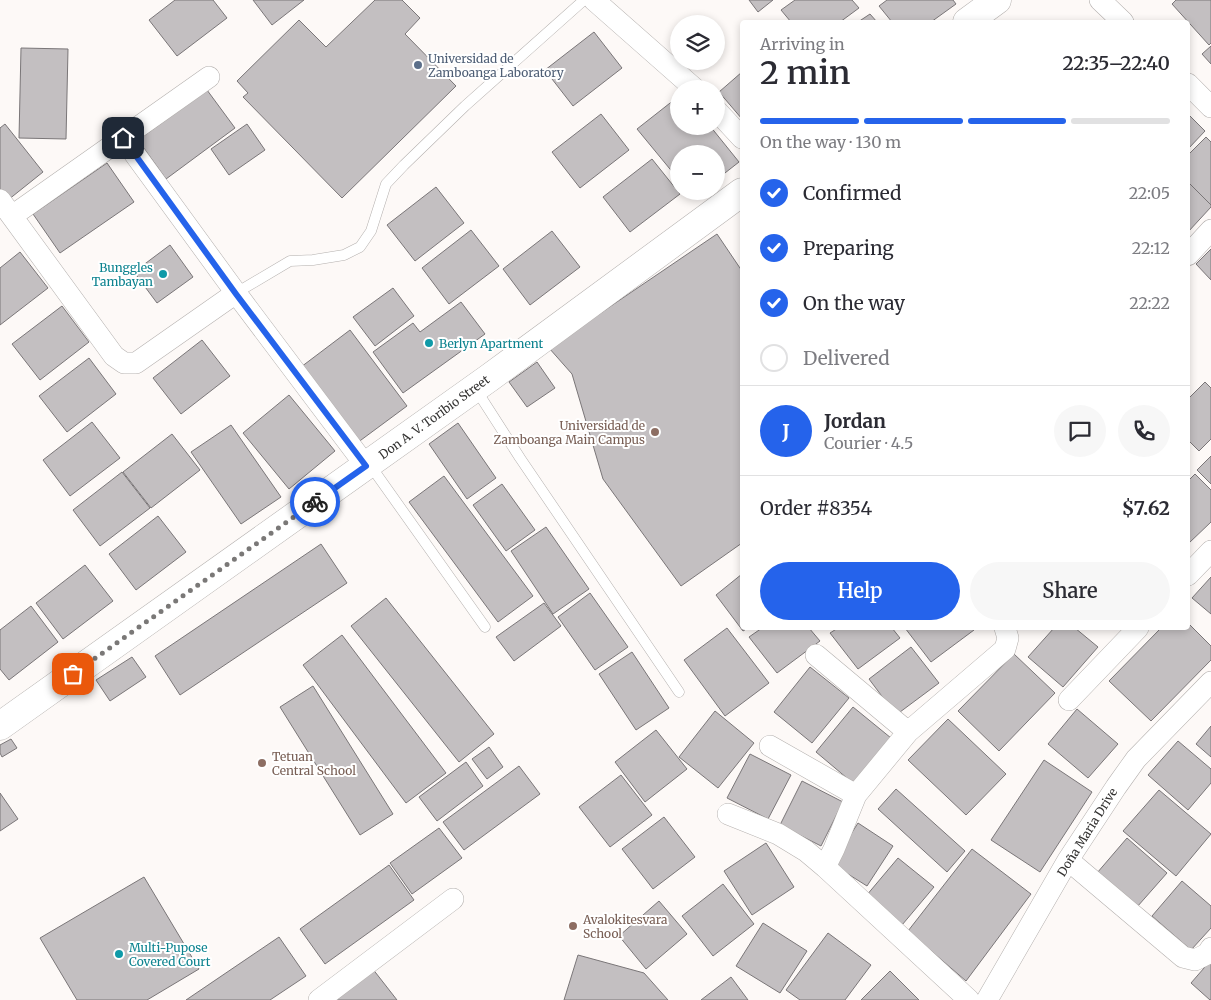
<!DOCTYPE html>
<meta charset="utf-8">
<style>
:root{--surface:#fff;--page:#f7f7f7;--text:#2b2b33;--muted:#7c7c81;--line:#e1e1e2;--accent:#2563eb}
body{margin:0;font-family:Merriweather,serif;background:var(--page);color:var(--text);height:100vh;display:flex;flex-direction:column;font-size:19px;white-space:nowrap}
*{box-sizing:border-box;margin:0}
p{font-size:16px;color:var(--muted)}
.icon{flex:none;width:28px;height:28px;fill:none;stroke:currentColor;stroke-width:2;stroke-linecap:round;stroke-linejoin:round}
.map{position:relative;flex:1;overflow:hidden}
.side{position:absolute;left:740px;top:20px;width:450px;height:610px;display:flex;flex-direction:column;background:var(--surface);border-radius:5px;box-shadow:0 2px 8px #0003}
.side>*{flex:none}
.controls{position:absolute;left:670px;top:15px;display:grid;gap:10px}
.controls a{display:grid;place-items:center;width:55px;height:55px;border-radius:50%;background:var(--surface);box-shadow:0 2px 8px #0003;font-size:25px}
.pin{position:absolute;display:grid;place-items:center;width:42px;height:42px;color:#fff;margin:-21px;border-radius:10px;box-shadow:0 2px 8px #0006}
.courier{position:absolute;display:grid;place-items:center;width:50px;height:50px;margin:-25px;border:4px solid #2563eb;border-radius:50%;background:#fff;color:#222;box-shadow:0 1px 6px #0007}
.headline em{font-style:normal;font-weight:600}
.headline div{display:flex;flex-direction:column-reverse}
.headline{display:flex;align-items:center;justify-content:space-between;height:85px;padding:0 20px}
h1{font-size:32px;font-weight:600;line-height:38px}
.bar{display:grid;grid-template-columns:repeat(4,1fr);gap:8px 5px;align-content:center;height:60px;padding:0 20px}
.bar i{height:6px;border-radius:4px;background:var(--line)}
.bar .selected{background:var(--accent)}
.bar p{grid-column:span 4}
.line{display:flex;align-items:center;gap:12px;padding:0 20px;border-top:1px solid var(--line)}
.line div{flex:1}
.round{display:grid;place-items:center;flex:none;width:52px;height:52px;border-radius:26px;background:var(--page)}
ol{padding:0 20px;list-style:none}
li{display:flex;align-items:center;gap:15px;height:55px}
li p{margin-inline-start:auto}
li .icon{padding:5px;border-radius:50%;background:var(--accent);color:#fff;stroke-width:4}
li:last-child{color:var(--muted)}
li i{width:28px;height:28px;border:2px solid var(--line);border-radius:50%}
.primary-button{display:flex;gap:10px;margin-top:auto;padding:10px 20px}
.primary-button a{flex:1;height:58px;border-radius:30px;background:var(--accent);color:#fff;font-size:20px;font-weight:600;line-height:58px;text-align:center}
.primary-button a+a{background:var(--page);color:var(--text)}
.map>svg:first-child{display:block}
.building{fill:#c3bfc1;stroke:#7a7678}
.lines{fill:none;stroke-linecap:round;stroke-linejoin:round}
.lane-casing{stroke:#b4b0ae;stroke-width:11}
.street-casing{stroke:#b4b0ae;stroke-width:22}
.secondary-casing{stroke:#b4b0ae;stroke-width:29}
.lane{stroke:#fff;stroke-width:10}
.street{stroke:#fff;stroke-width:21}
.secondary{stroke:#fff;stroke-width:28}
.done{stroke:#7a7877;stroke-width:5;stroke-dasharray:0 9}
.route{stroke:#2563eb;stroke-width:6}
.service-dot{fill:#5c6f8a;stroke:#fff;stroke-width:2}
.culture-dot{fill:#0f9aa8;stroke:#fff;stroke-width:2}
.education-dot{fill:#8d6e63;stroke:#fff;stroke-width:2}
.labels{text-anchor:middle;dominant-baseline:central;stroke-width:4;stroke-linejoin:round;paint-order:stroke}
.service-label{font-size:12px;fill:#4e5e75;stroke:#fff;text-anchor:start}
.culture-label{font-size:12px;fill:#0d838f;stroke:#fff;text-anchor:start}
.street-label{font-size:12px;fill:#343332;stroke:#fff}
.education-label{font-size:12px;fill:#785e54;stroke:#fff;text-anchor:start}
</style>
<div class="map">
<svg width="1211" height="1000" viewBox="0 0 1211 1000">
<rect width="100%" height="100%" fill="#fdf9f7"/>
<path class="building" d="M175,0h38l14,18 -50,38 -28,-36z
M253,0h51l-32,25z
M375,0h27l18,18 -15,16 51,52 -114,112 -99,-101 5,-4 -11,-12 62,-61 27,27z
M749,0h24l-15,12z
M795,0h57l7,8 -19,14h-49l-10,-12z
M887,0h66l3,4 -25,18h-39l-13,-16z
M1176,0h35v43l-2,2 -37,-41z
M870,14l7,8h-19z
M594,32l28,36 -49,38 -28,-36z
M1211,46v18l-9,-10z
M21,48l47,1 -2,90 -47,-1z
M742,72v47l-23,-27z
M207,90l28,38 -69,51 -28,-39z
M679,96v30h31l29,36 -23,18v-26h-37v26l-42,-51z
M601,114l28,36 -49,38 -28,-36z
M1188,114l17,17 -17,18z
M5,124l38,48 -35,28 -8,-9v-63z
M247,124l18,26 -36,25 -18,-26z
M1206,137l5,5v63l-23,-23v-27z
M652,159l28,35 -50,38 -27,-35z
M107,163l27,39 -74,51 -27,-39z
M1188,182l23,23v2l-23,25z
M436,187l28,36 -49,38 -28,-36z
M471,230l28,36 -50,38 -27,-36z
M552,231l28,36 -50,38 -27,-36z
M717,234l25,37v272l-61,43 -78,-107 -31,-105 -23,-26z
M170,245l23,32 -36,26 -23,-31z
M1211,249v31l-15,-16z
M20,252l28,36 -48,37v-57z
M393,288l21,28 -39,30 -22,-29z
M461,302l24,32 -82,59 -30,-41 40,-29 7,9z
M62,306l27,36 -49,38 -28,-36z
M350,330l57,76 -50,37 -56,-76z
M202,340l28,36 -49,38 -28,-36z
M89,358l27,36 -49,38 -28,-36z
M537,362l18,26 -28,19 -18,-25z
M1205,382l6,6v51l-12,12 -11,-11v-41z
M289,395l46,56 -46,38 -46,-56z
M92,422l28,36 -50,38 -27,-36z
M458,423l38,55 -29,21 -38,-55z
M231,425l50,72 -40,27 -50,-72z
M172,434l28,36 -49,38 -28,-36z
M1211,456v28l-14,-14z
M122,472l28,36 -50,38 -27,-36z
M1195,474l16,16v32l-22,21 -1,-1v-61z
M444,476l89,120 -35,26 -89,-120z
M502,484l33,46 -29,21 -33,-46z
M158,516l28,36 -50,38 -27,-36z
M546,527l43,62 -36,25 -42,-63z
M321,544l26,39 -167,112 -25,-39z
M85,565l28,36 -50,38 -27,-36z
M742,574v54h6l-5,3 -27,-36z
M1211,577v37l-19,-16z
M590,593l38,54 -33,23 -37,-53z
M386,598l108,136 -35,28 -108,-136z
M544,603l17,23 -47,35 -18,-24z
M31,606l27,36 -49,38 -9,-11v-39z
M1188,623l23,23v14l-60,61 -42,-40 52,-53h27z
M727,628l42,55 -44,33 -41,-56z
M762,628h47l11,13 -43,32 -28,-36z
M838,628h54l8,10 -42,31 -28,-36z
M905,628h68l1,2 -43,32z
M1054,628h21l23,19 -35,40 -35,-30z
M342,635l104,138 -40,30 -103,-138z
M911,647l28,36 -43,32 -27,-36z
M632,652l37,56 -33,22 -37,-56z
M1014,654l41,39 -56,58 -41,-40z
M132,657l14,20 -36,24 -14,-21z
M810,667l39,31 -37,45 -38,-31z
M313,686l80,128 -33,21 -80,-128z
M853,707l38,31 -37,46 -38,-32z
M1077,709l41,35 -30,34 -40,-34z
M715,711l39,32 -36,45 -39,-31z
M948,719l58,55 -40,41 -58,-55z
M1211,726v31l-15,-13z
M656,730l31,39 -42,33 -30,-40z
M11,739l6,9 -15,9 -2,-4v-8z
M1178,741l33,28v14l-23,27 -40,-35z
M489,747l14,20 -16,12 -15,-20z
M750,754l41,21 -23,44 -41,-21z
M1044,760l48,32 -52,80 -49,-32z
M466,762l17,24 -46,35 -18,-24z
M519,766l21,28 -76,56 -21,-28z
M621,775l31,40 -42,32 -31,-40z
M802,781l41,21 -22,44 -41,-21z
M896,789l69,62 -18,21 -69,-63z
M1159,790l52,44 -35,42 -53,-45z
M0,793l18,26 -18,12z
M664,817l31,40 -42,32 -31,-40z
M858,823l35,23 -26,40 -35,-22z
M439,828l23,30 -50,36 -22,-31z
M1127,838l40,35 -30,34 -40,-34z
M766,843l28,44 -42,28 -28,-44z
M972,849l59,45 -65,87 -58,-50z
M898,858l36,29 -32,38 -36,-29z
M389,865l25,35 -89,64 -25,-35z
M144,877l55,92 -52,31h-70l-37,-62z
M1182,881l29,25v22l-20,22 -39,-34z
M723,884l31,40 -41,32 -31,-40z
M659,901l28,33 -41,35 -27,-33z
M763,923l44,28 -27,42 -44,-27z
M828,933l43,32 -26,35h-45l-14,-10z
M279,937l27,39 -36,24h-84z
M578,955l66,18 24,27h-104z
M1211,960v40h-1l-19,-17z
M372,968l25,32h-66z
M890,971l29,29h-58z
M731,977l17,23h-47z"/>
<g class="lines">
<g class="lane-casing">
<path id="lane" d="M236,293l54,-32 23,-1 31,-5 16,-8 11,-16 15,-47 18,-19 61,-59 119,-106
M475,388l45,70 159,234
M370,465l115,162"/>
</g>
<g class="street-casing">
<path id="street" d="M594,0l101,89
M1100,0l23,22
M1188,84l23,23
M716,110l26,28
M123,138l113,155 130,173
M0,200l114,156 10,7h12l100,-70
M12,216l197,-139
M1188,255l23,-25
M1188,575l23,-24
M816,655l92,77
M1069,700l69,-72
M770,746l86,49
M728,814l50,20 28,17 19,16
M1068,860l115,97 12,3 12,-6 4,-6
M319,1000l134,-101
M969,1000l-144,-133 9,-18 22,-54 52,-63 97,-83 3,-11 -3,-10
M987,1000l81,-140 48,-73 20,-28 75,-77"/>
</g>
<g class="secondary-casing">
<path id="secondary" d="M967,22l30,-22
M0,726l489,-348 253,-186"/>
</g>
<use href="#lane" class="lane"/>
<use href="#street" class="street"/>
<use href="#secondary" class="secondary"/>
</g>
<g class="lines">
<path class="done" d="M73,674l242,-172"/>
<path class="route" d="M123,138l113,156 130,172 -51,36"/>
</g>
<circle class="service-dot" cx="418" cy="65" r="5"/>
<g class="culture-dot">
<circle cx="163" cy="274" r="5"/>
<circle cx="429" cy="343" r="5"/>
<circle cx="119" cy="954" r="5"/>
</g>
<g class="education-dot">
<circle cx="655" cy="432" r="5"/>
<circle cx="262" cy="763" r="5"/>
<circle cx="573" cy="926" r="5"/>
</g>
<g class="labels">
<g class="service-label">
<text x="428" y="58">Universidad de<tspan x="428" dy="14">Zamboanga Laboratory</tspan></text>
</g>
<g class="culture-label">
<text x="153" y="267" text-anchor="end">Bunggles<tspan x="153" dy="14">Tambayan</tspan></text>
<text x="439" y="343">Berlyn Apartment</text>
<text x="129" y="947">Multi-Pupose<tspan x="129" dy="14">Covered Court</tspan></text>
</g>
<g class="street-label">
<text transform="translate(434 417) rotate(-36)">Don A. V. Toribio Street</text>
<text transform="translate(1087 832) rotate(-58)">Doña Maria Drive</text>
</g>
<g class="education-label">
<text x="645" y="425" text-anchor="end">Universidad de<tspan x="645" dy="14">Zamboanga Main Campus</tspan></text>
<text x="272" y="756">Tetuan<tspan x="272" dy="14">Central School</tspan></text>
<text x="583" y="919">Avalokitesvara<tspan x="583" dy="14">School</tspan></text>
</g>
</g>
</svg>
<div class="controls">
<a><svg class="icon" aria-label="layers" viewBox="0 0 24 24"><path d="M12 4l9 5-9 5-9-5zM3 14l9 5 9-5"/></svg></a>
<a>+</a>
<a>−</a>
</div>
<div class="pin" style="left:73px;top:674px;background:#ea580c"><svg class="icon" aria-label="bag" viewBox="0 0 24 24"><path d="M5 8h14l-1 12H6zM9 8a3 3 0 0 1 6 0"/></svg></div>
<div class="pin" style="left:123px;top:138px;background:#1f2937"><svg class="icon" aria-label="home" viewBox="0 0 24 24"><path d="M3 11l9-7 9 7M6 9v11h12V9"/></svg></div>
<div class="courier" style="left:315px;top:502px"><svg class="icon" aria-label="bike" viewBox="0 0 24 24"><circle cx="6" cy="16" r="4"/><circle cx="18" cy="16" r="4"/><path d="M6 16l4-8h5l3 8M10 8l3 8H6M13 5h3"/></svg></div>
<section class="side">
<div class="headline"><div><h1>2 min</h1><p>Arriving in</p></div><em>22:35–22:40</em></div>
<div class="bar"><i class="selected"></i><i class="selected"></i><i class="selected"></i><i></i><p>On the way · 130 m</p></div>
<ol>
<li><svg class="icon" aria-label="check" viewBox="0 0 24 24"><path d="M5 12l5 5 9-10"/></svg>Confirmed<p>22:05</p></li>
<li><svg class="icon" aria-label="check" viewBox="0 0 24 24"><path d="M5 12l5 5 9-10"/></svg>Preparing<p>22:12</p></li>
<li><svg class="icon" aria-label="check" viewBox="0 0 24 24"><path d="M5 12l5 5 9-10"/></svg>On the way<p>22:22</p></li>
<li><i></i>Delivered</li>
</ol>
<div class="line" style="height:90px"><b class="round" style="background:var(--accent);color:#fff">J</b><div><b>Jordan</b><p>Courier · 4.5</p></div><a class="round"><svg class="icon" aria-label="chat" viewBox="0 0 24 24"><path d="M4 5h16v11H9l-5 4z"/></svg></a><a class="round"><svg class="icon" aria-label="phone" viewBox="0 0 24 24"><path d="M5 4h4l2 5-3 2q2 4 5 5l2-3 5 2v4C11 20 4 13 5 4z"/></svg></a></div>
<div class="line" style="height:65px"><div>Order #8354</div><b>$7.62</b></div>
<div class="primary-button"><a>Help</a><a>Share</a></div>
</section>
</div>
